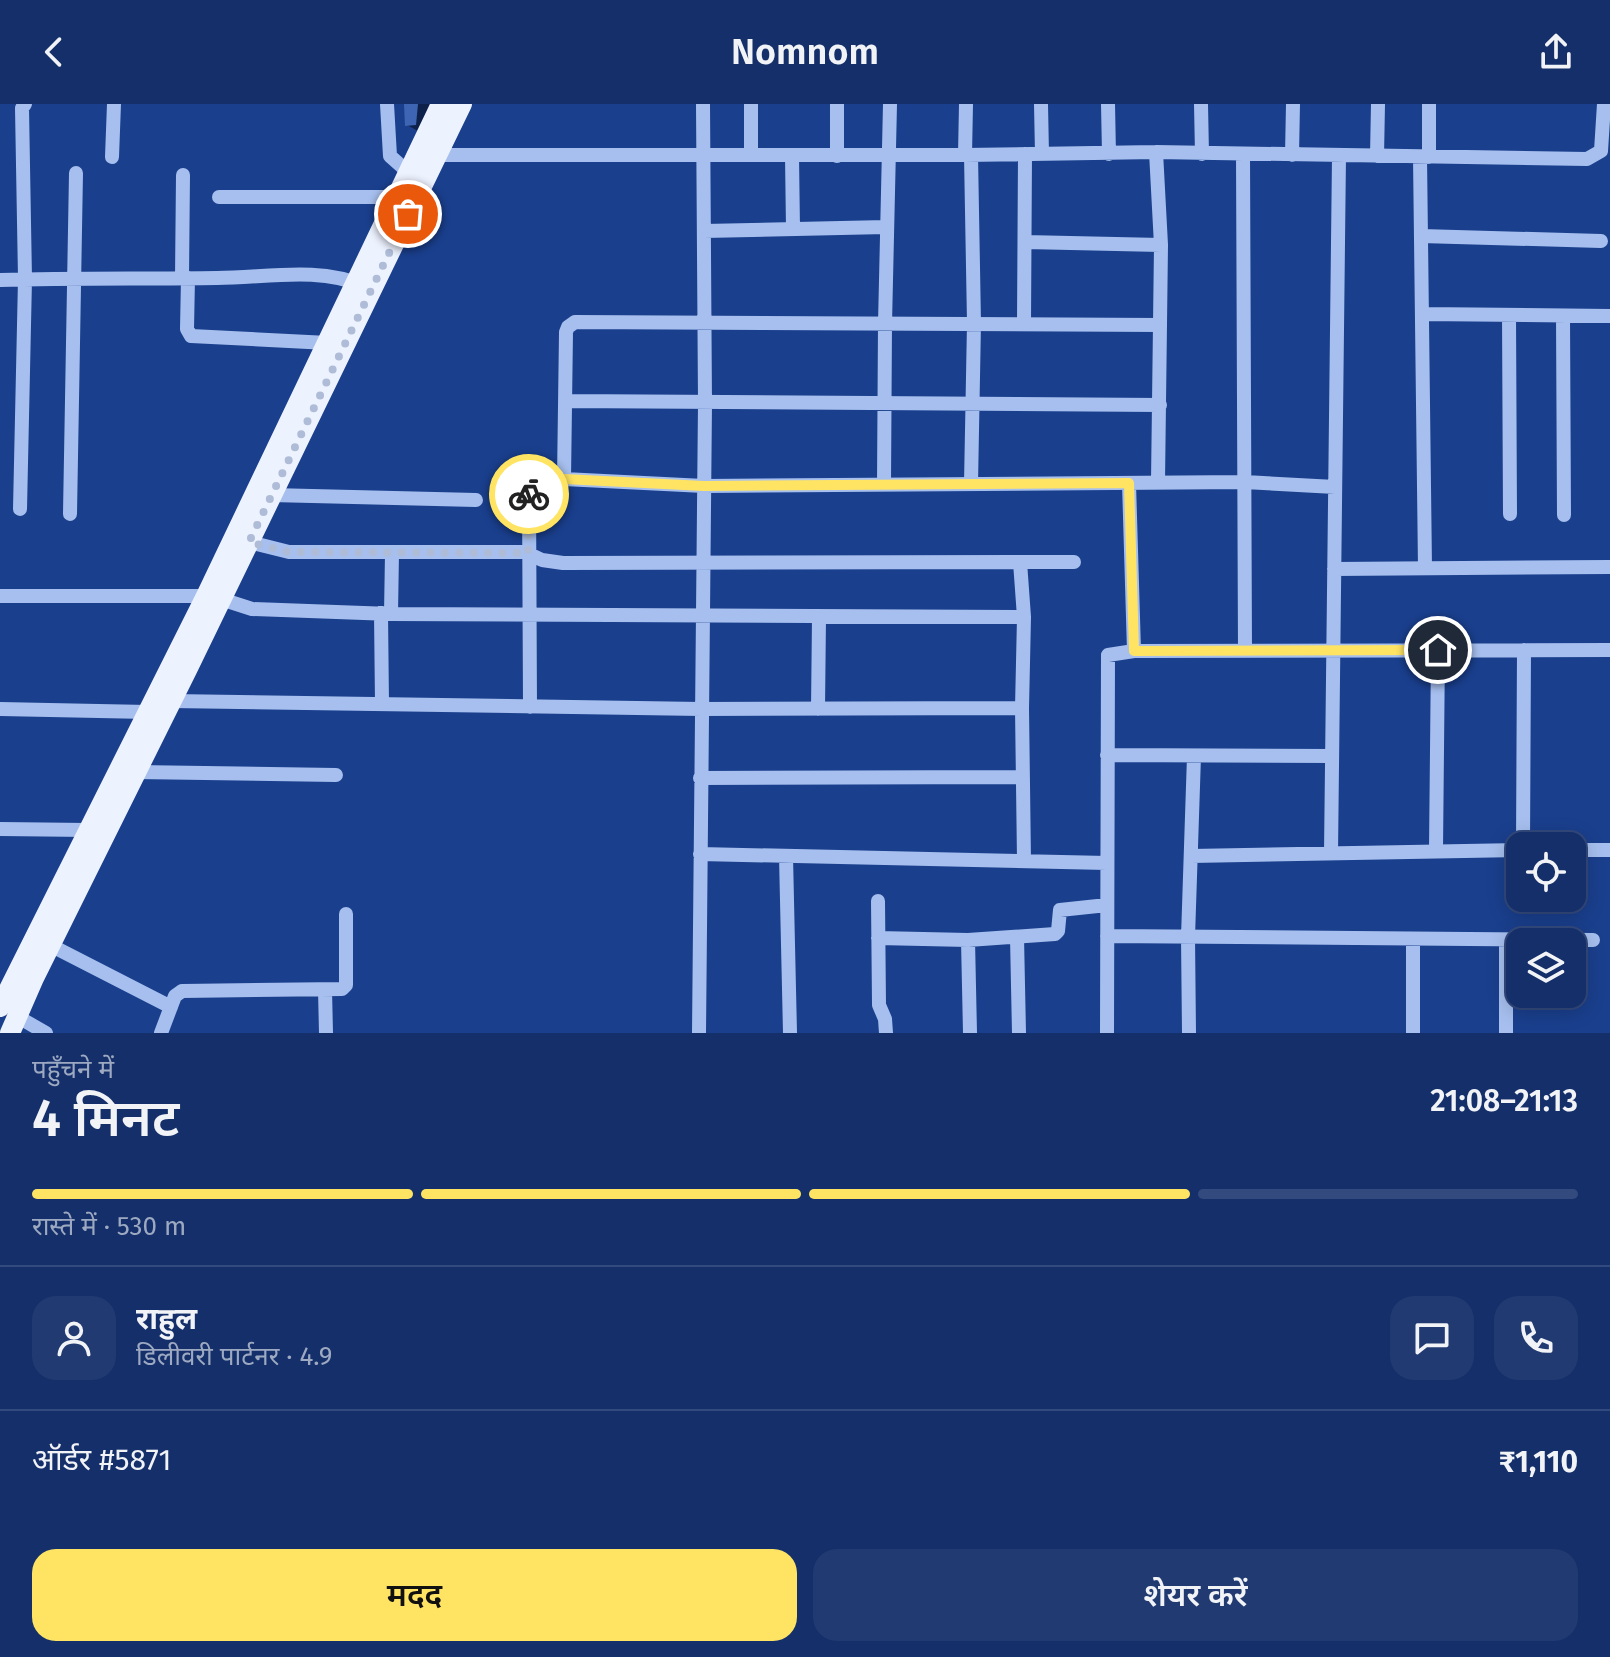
<!DOCTYPE html>
<html lang="hi">
<meta charset="utf-8">
<style>
:root{--surface:#142f6a;--page:#213b72;--text:#f1f3f6;--muted:#9da9c1;--line:#334a7e;--accent:#ffe463}
body{margin:0;font-family:"Fira Sans","Noto Sans Devanagari",sans-serif;background:var(--page);color:var(--text);height:100vh;display:flex;flex-direction:column;font-size:30px;white-space:nowrap}
*{box-sizing:border-box;margin:0}
p{font-size:26px;color:var(--muted)}
.icon{flex:none;width:44px;height:44px;fill:none;stroke:currentColor;stroke-width:2;stroke-linecap:round;stroke-linejoin:round}
.map{position:relative;height:929px;overflow:hidden}
.sheet{display:flex;flex-direction:column;background:var(--surface);flex:1}
.sheet>*{flex:none}
.buttons{position:absolute;left:1506px;top:728px;display:grid;gap:16px}
.buttons a{display:grid;place-items:center;width:80px;height:80px;border-radius:16px;background:var(--surface);box-shadow:0 4px 20px #0003,0 0 0 2px var(--line);font-size:40px}
.pin{position:absolute;display:grid;place-items:center;width:68px;height:68px;color:#fff;margin:-34px;border:4px solid #fff;border-radius:50%;box-shadow:0 2px 8px #0007}
.courier{position:absolute;display:grid;place-items:center;width:80px;height:80px;margin:-40px;border:6px solid #ffe463;border-radius:50%;background:#fff;color:#222;box-shadow:0 2px 10px #0007}
.summary em{font-style:normal;font-weight:600}
.summary div{display:flex;flex-direction:column-reverse}
.summary{display:flex;align-items:center;justify-content:space-between;height:136px;padding:0 32px}
h1{font-size:52px;font-weight:600;line-height:60px}
.bar{display:grid;grid-template-columns:repeat(4,1fr);gap:12px 8px;align-content:center;height:96px;padding:0 32px}
.bar i{height:10px;border-radius:6px;background:var(--line)}
.bar .current{background:var(--accent)}
.bar p{grid-column:span 4}
.line{display:flex;align-items:center;gap:20px;padding:0 32px;border-top:2px solid var(--line)}
.line div{flex:1}
.round{display:grid;place-items:center;flex:none;width:84px;height:84px;border-radius:24px;background:var(--page)}
.primary-button{display:flex;gap:16px;margin-top:auto;padding:16px 32px}
.primary-button a{flex:1;height:92px;border-radius:24px;background:var(--accent);color:#111;font-size:32px;font-weight:600;line-height:92px;text-align:center}
.primary-button a+a{background:var(--page);color:var(--text)}
header{display:flex;justify-content:space-between;align-items:center;height:104px;padding:0 32px;background:var(--surface);font-size:36px;font-weight:600}
.map>svg:first-child{display:block}
.shadow{fill:#0007}
.building{fill:#3e65b3}
.lines{fill:none;stroke-linecap:round;stroke-linejoin:round}
.minor{stroke:#a6bfee;stroke-width:14}
.major{stroke:#edf2ff;stroke-width:20}
.done{stroke:#afbcd7;stroke-width:8;stroke-dasharray:0 14.4}
.route{stroke:#ffe463;stroke-width:10}
</style>
<header><svg class="icon" aria-label="back" viewBox="0 0 24 24"><path d="M15 5l-7 7 7 7"/></svg>Nomnom<svg class="icon" aria-label="share" viewBox="0 0 24 24"><path d="M12 15V3M7 8l5-5 5 5M5 13v7h14v-7"/></svg></header>
<div class="map">
<svg width="1610" height="929" viewBox="0 0 1610 929">
<rect width="100%" height="100%" fill="#1a3f8d"/>
<path class="shadow" d="M406,0h36l-24,27 -11,-6z"/>
<path class="building" d="M404,0h14l-2,21 -11,1z"/>
<g class="lines">
<path class="minor" d="M387,0l3,52 18,16
M837,0v52
M1041,0l1,50
M1108,0l1,50
M1201,0l1,50
M1156,48l5,93 -3,237
M1243,50l2,496
M437,51h528l191,-3 431,7 14,-8 3,-47
M751,51v-51
M965,51l1,-51
M1292,51l1,-51
M792,52l1,73
M1377,52l1,-52
M112,53l2,-53
M1420,53l5,411
M1429,53v-53
M219,93h177
M704,127l182,-4
M1421,132l180,5
M1025,138l136,3
M182,174l1,-103
M188,174l-1,51 4,7 137,7
M0,176c72,-2 145,-1 217,-2 48,0 101,-12 147,8
M1422,210l188,2
M1509,211l1,199
M1563,212l1,199
M1024,220l1,-170
M566,297l594,4
M564,375l2,-147 2,-5 7,-5 585,3
M1129,379l5,168
M884,380l1,-160 5,-220
M971,380l3,-161 -3,-168
M271,391l205,5
M20,405l5,-230 -3,-171 3,-4
M70,410l6,-341
M249,438l40,10h236l17,8 21,3 511,-1
M1020,458l4,55 -2,91 2,153
M1334,465l276,-2
M0,492h206
M221,495l31,10 139,5 633,3
M381,509l1,91
M391,510l1,-61
M171,597l530,8 321,-1
M530,603l-1,-216 4,-8 31,-4 140,7 541,-4 90,5
M0,605l148,3
M818,605l1,-92
M1107,651l225,1
M136,668l200,3
M700,674l323,-1
M0,725l88,1
M1523,742l1,-196
M1436,746l2,-200
M1572,746h38
M1331,749l8,-697
M700,750l407,9
M786,752l4,177
M1191,752l329,-6
M878,797l1,104 6,14 1,14
M1107,832l486,4
M1017,833l2,96
M878,834l90,2 87,-6 3,-3 2,-21 47,-5
M1413,835v94
M968,836l2,93
M1506,836v93
M50,841l121,62
M325,886l1,43
M18,913l28,16
M161,929l14,-37 7,-5 160,-2 4,-4v-71
M699,929l6,-630 -2,-299
M1107,929l1,-378 26,-4 476,-1
M1189,929l-1,-96 6,-181"/>
<path class="major" d="M0,903l206,-411 235,-492
M10,929l24,-55 153,-308 275,-566"/>
</g>
<g class="lines">
<path class="done" d="M408,110l-159,328 40,10 239,1 1,-59"/>
<path class="route" d="M529,390l4,-11 31,-4 140,7 425,-3 5,168 304,-1"/>
</g>
</svg>
<div class="buttons">
<a><svg class="icon" aria-label="locate" viewBox="0 0 24 24"><circle cx="12" cy="12" r="6"/><path d="M12 2v4M12 18v4M2 12h4M18 12h4"/></svg></a>
<a><svg class="icon" aria-label="layers" viewBox="0 0 24 24"><path d="M12 4l9 5-9 5-9-5zM3 14l9 5 9-5"/></svg></a>
</div>
<div class="pin" style="left:408px;top:110px;background:#ea580c"><svg class="icon" aria-label="bag" viewBox="0 0 24 24"><path d="M5 8h14l-1 12H6zM9 8a3 3 0 0 1 6 0"/></svg></div>
<div class="pin" style="left:1438px;top:546px;background:#1f2937"><svg class="icon" aria-label="home" viewBox="0 0 24 24"><path d="M3 11l9-7 9 7M6 9v11h12V9"/></svg></div>
<div class="courier" style="left:529px;top:390px"><svg class="icon" aria-label="bike" viewBox="0 0 24 24"><circle cx="6" cy="16" r="4"/><circle cx="18" cy="16" r="4"/><path d="M6 16l4-8h5l3 8M10 8l3 8H6M13 5h3"/></svg></div>
</div>
<section class="sheet">
<div class="summary"><div><h1>4 मिनट</h1><p>पहुँचने में</p></div><em>21:08–21:13</em></div>
<div class="bar"><i class="current"></i><i class="current"></i><i class="current"></i><i></i><p>रास्ते में · 530 m</p></div>
<div class="line" style="height:144px"><a class="round"><svg class="icon" aria-label="person" viewBox="0 0 24 24"><circle cx="12" cy="8" r="4"/><path d="M4 21q1-7 8-7t8 7"/></svg></a><div><b>राहुल</b><p>डिलीवरी पार्टनर · 4.9</p></div><a class="round"><svg class="icon" aria-label="chat" viewBox="0 0 24 24"><path d="M4 5h16v11H9l-5 4z"/></svg></a><a class="round"><svg class="icon" aria-label="phone" viewBox="0 0 24 24"><path d="M5 4h4l2 5-3 2q2 4 5 5l2-3 5 2v4C11 20 4 13 5 4z"/></svg></a></div>
<div class="line" style="height:104px"><div>ऑर्डर #5871</div><b>₹1,110</b></div>
<div class="primary-button"><a>मदद</a><a>शेयर करें</a></div>
</section>
